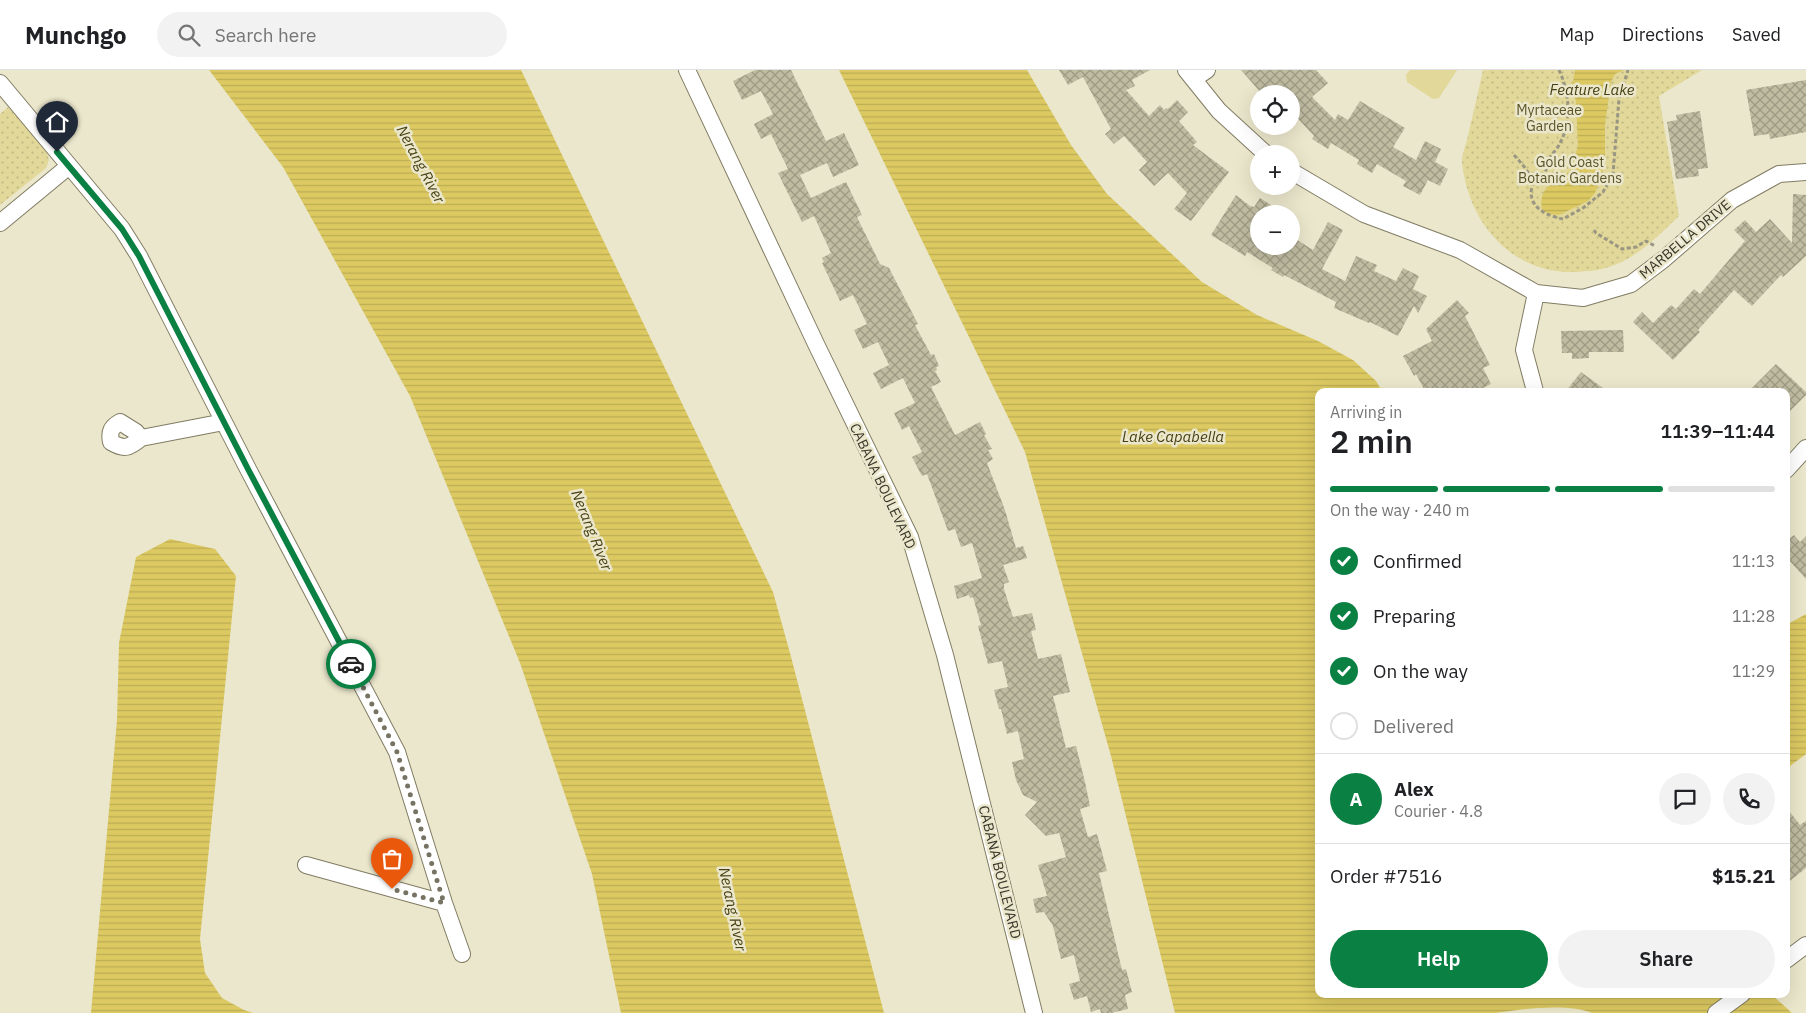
<!DOCTYPE html>
<meta charset="utf-8">
<style>
:root{--surface:#fff;--page:#f2f2f2;--text:#202124;--muted:#757577;--line:#e0e0e0;--accent:#0b8043}
body{margin:0;font-family:"IBM Plex Sans",sans-serif;background:var(--page);color:var(--text);height:100vh;display:flex;flex-direction:column;font-size:19px;white-space:nowrap}
*{box-sizing:border-box;margin:0}
p{font-size:16px;color:var(--muted)}
.icon{flex:none;width:28px;height:28px;fill:none;stroke:currentColor;stroke-width:2;stroke-linecap:round;stroke-linejoin:round}
.map{position:relative;flex:1;overflow:hidden}
.details{position:absolute;left:1315px;top:318px;width:475px;height:610px;display:flex;flex-direction:column;background:var(--surface);border-radius:10px;box-shadow:0 5px 20px #0002}
.details>*{flex:none}
.fabs{position:absolute;left:1250px;top:15px;display:grid;gap:10px}
.fabs a{display:grid;place-items:center;width:50px;height:50px;border-radius:50%;background:var(--surface);box-shadow:0 5px 20px #0002;font-size:25px}
.pin{position:absolute;display:grid;place-items:center;width:42px;height:42px;color:#fff;margin:-51px -21px;border-radius:50% 50% 50% 0;rotate:-45deg;box-shadow:0 0 5px #0007}
.pin .icon{rotate:45deg}
.courier{position:absolute;display:grid;place-items:center;width:50px;height:50px;margin:-25px;border:4px solid #0b8043;border-radius:50%;background:#fff;color:#222;box-shadow:0 1px 6px #0007}
.overview em{font-style:normal;font-weight:600}
.overview div{display:flex;flex-direction:column-reverse}
.overview{display:flex;align-items:center;justify-content:space-between;height:85px;padding:0 15px}
h1{font-size:32px;font-weight:600;line-height:38px}
.bar{display:grid;grid-template-columns:repeat(4,1fr);gap:8px 5px;align-content:center;height:60px;padding:0 15px}
.bar i{height:6px;border-radius:4px;background:var(--line)}
.bar .active{background:var(--accent)}
.bar p{grid-column:span 4}
.line{display:flex;align-items:center;gap:12px;padding:0 15px;border-top:1px solid var(--line)}
.line div{flex:1}
.round{display:grid;place-items:center;flex:none;width:52px;height:52px;border-radius:26px;background:var(--page)}
ol{padding:0 15px;list-style:none}
li{display:flex;align-items:center;gap:15px;height:55px}
li p{margin-inline-start:auto}
li .icon{padding:5px;border-radius:50%;background:var(--accent);color:#fff;stroke-width:4}
li:last-child{color:var(--muted)}
li i{width:28px;height:28px;border:2px solid var(--line);border-radius:50%}
.primary-button{display:flex;gap:10px;margin-top:auto;padding:10px 15px}
.primary-button a{flex:1;height:58px;border-radius:30px;background:var(--accent);color:#fff;font-size:20px;font-weight:600;line-height:58px;text-align:center}
.primary-button a+a{background:var(--page);color:var(--text)}
header{display:flex;align-items:center;gap:30px;box-sizing:border-box;height:70px;padding:0 25px;background:var(--surface);border-bottom:1px solid var(--line)}
header strong{font-size:24px}
nav{display:flex;gap:28px;margin-inline-start:auto;font-size:18px}
.search{width:350px;height:45px;background:var(--page);display:flex;align-items:center;gap:12px;box-sizing:border-box;padding:0 18px;border-radius:28px;color:var(--muted);font-size:19px}
.map>svg:first-child{display:block}
.grass{fill:#e2d899}
.park{fill:url(#park-dots)}
.water{fill:url(#water-rules)}
.building{fill:url(#building-cross-hatch)}
.lines{fill:none;stroke-linecap:round;stroke-linejoin:round}
.minor-casing{stroke:#807c63;stroke-width:18}
.path{stroke:#999683;stroke-width:3;stroke-dasharray:4 2.5;stroke-linecap:butt}
.minor{stroke:#fff;stroke-width:16}
.done{stroke:#767363;stroke-width:5;stroke-dasharray:0 9}
.route{stroke:#0b8043;stroke-width:6}
.labels{text-anchor:middle;dominant-baseline:central;stroke-width:5;stroke-linejoin:round;paint-order:stroke}
.park-label{font-size:14px;fill:#5c5429;stroke:#ebe7cc}
.street-label{font-size:14px;fill:#37352a;stroke:#ebe7cc}
.water-label{font-size:15px;font-style:italic;fill:#484014;stroke:#ebe7cc}
</style>
<header>
<strong>Munchgo</strong>
<div class="search"><svg class="icon" aria-label="search" viewBox="0 0 24 24"><circle cx="10" cy="10" r="6"/><path d="M15 15l6 6"/></svg>Search here</div>
<nav><a>Map</a><a>Directions</a><a>Saved</a></nav>
</header>
<div class="map">
<svg width="1806" height="943" viewBox="0 0 1806 943">
<defs>
<pattern id="park-dots" width="8" height="8" patternUnits="userSpaceOnUse" patternTransform="scale(1.25)"><rect width="8" height="8" fill="#e2d899"/><path d="M2 2h.1M6 6h.1" fill="none" stroke="#c2ba84" stroke-width="1.8" stroke-linecap="round"/></pattern>
<pattern id="water-rules" width="6" height="5" patternUnits="userSpaceOnUse" patternTransform="scale(1.25)"><rect width="6" height="5" fill="#dcc961"/><path d="M0 2.5h6" fill="none" stroke="#bdad54"/></pattern>
<pattern id="building-cross-hatch" width="8" height="8" patternUnits="userSpaceOnUse" patternTransform="scale(1.25)"><rect width="8" height="8" fill="#c0bca2"/><path d="M0 0l8 8M0 8l8-8" fill="none" stroke="#9d9a84"/></pattern>
</defs>
<rect width="100%" height="100%" fill="#ebe7cc"/>
<path class="grass" d="M1410,0h47l-18,28 -6,1 -26,-17 -1,-7z"/>
<path class="park" d="M1483,0h219l-43,26 20,120c-21,20 -42,42 -70,51 -10,4 -23,4 -34,5 -63,2 -107,-49 -113,-110 0,-7 3,-15 5,-22 5,-23 11,-46 16,-70z
M8,37l38,43 3,10 -3,8 -46,37v-91z"/>
<path class="water" d="M209,0h312l252,522 17,61 94,360h-263l-29,-139 -72,-211 -110,-267 -127,-229z
M839,0h188l44,75 36,49 95,88 55,33 61,26 35,19 23,21 6,10h-63v603h452l21,19h-200c-24,-10 -70,-4 -96,0h-321l-64,-257 -86,-304z
M1575,0h49l-9,4 -4,8 -6,43v29l-3,21 -7,18 -7,8 -29,14 -11,-1 -6,-5c-2,-12 1,-20 12,-27l7,3 2,-7 7,-8 8,-24 -2,-44 -4,-15z
M170,469l45,10 21,27 -36,363 5,34 17,25 22,12 9,3h-162l26,-293 2,-77 17,-86z
M1806,544v140l-20,15v-144z"/>
<path class="building" d="M755,0h36l35,71 18,-8 15,32 -26,12 -6,-14 -27,12 11,23 35,-16 16,33 -5,2 23,47 9,4 29,56 -3,1 16,30 3,-1 5,12 -3,1 1,3 -2,1 6,11 -10,5 24,48 25,-13 6,12 -2,1 8,14 -4,1 5,9 -6,4 18,47 11,38 7,-2 4,12 -24,7 6,17 -5,2v5l9,28 19,-4 4,17 -5,1 7,28 23,-5 9,38 -17,4 13,52 10,-2 9,36 5,24 -10,3 8,28 9,-3 10,37 -8,2 23,97 4,-1 6,23 -7,3 3,14 -17,4h-10l-1,-4 -9,3 -4,-16 -13,4 -5,-16 11,-3 -6,-26 -13,4 -8,-33 -9,-14 -8,1 -3,-14 14,-3 -9,-31 28,-8 -7,-24 -13,3 -21,-21 12,-13 -14,-7 -7,-15 -4,-18 12,-3 -6,-28 -11,3 -6,-25h-2l-5,-19 14,-3 -6,-26 -14,3 -10,-38 3,-1 -8,-28 -3,1 -1,-3 -12,4 -3,-13 28,-8 -10,-35 -11,4 -6,-18 -7,2 -21,-57 -5,2 -10,-19 10,-5 -13,-26 -7,4 -8,-17 21,-10 -12,-25 -22,11 -8,-16 16,-8 -11,-23 -15,7 -9,-19 13,-6 -14,-29 -13,6 -18,-38 2,-1 -2,-4 9,-5 -17,-37 -12,6 -24,-49 10,-4 -17,-35 -10,5 -7,-15 19,-10 -12,-23 -19,9 -9,-19z
M1059,0h91l-18,10 3,6 -9,4 23,26 11,-11 4,5 2,-2 2,1 9,-9 11,12 -9,9 18,21 -4,3 36,27 -38,49 -17,-12 13,-16 -19,-20 -14,13 -15,-16 8,-8 -23,-26 -10,8 -9,-10 6,-5 -28,-52 -15,8z
M1241,0h75l12,13 -16,14 23,23 3,-6 10,6 12,-19 45,27 -12,19 23,13 9,-19 16,8 -6,13 13,7 -8,17 -12,-6 -8,15 -17,-9 3,-5 -29,-17 -5,9 -15,-9 2,-4 -28,-17 -3,6 -16,-10 2,-3 -23,-25v-17h-29z
M1806,10v52l-36,7 -1,-5 -15,2 -8,-46z
M1700,41l8,57 -10,1 1,7 -23,3 -9,-57 10,-2 -1,-5z
M1793,124l13,1v61l-23,21 -2,-2 -29,31 -18,-16 -36,40 2,2 -27,28 -40,-38 9,-10 11,11 18,-18 5,4 18,-20 6,5 45,-53 -11,-11 11,-10 11,12 14,-13 22,24z
M1236,125l14,11 4,1 6,-9 25,16h-26v32h32v-10l22,14 15,-28 15,8 -21,39 23,12 11,-25 21,9 -3,6 22,10 7,-13 16,8 -6,13 14,7 -9,17 -4,-7 -16,30 -28,-14 -1,1 -35,-15 2,-6 -52,-27 -1,2 -12,-7 2,-2 -26,-16 -2,4 -34,-21z
M1457,230l12,13 -4,3 25,49 -7,3 8,16 -14,7h-52l-9,-17 -2,2 -11,-20 29,-15 -6,-12z
M1623,260l1,22h-35v6l-17,1v-6h-10l-1,-22z
M1776,294l30,28v3l-20,20v-24h-37z
M1581,302l26,19h-41z
M1794,465l6,7 6,-6v43l-20,-22v-16z
M1786,737l14,18 6,-4v47l-20,16z"/>
<g class="lines">
<g class="minor-casing">
<path id="minor" d="M687,0l129,274 94,193 35,118 89,358
M1186,0l33,41 47,43
M1194,9l13,-9
M0,13l122,146 17,27 110,215 148,281 47,151 18,51
M1291,101l73,43 96,36 76,43 47,5 48,-14 33,-25 68,-59 47,-26 27,-2
M0,153l69,-57
M1535,321l-11,-41 12,-57
M141,368l-5,-6 -16,-10c-9,5 -11,10 -9,20 13,8 18,6 30,-4l83,-16
M1786,400l20,-22
M306,795l138,38
M1786,890l20,-15
M1716,943l26,-19"/>
</g>
<path class="path" d="M1514,85c7,8 15,16 18,26 1,5 -1,8 -1,12 1,17 18,23 32,26l20,-11 20,-16 10,-18 6,-75 9,-29
M1532,113l13,-7c1,-6 2,-14 5,-19 4,-5 9,-10 11,-16 11,-21 8,-50 -2,-71
M1594,160l2,3 26,16 14,-2 10,-6 9,5"/>
<use href="#minor" class="minor"/>
</g>
<g class="lines">
<path class="done" d="M351,594l46,88 47,151 -52,-14"/>
<path class="route" d="M57,82l65,77 17,27 110,215 102,193"/>
</g>
<g class="labels">
<g class="park-label">
<text x="1549" y="40">Myrtaceae<tspan x="1549" dy="16">Garden</tspan></text>
<text x="1570" y="92">Gold Coast<tspan x="1570" dy="16">Botanic Gardens</tspan></text>
</g>
<g class="street-label">
<text transform="translate(1685 169) rotate(-40)">MARBELLA DRIVE</text>
<text transform="translate(883 416) rotate(65)">CABANA BOULEVARD</text>
<text transform="translate(1000 802) rotate(76)">CABANA BOULEVARD</text>
</g>
<g class="water-label">
<text x="1592" y="19">Feature Lake</text>
<text transform="translate(421 94) rotate(62)">Nerang River</text>
<text x="1173" y="366">Lake Capabella</text>
<text transform="translate(592 460) rotate(68)">Nerang River</text>
<text transform="translate(733 839) rotate(78)">Nerang River</text>
</g>
</g>
</svg>
<div class="fabs">
<a><svg class="icon" aria-label="locate" viewBox="0 0 24 24"><circle cx="12" cy="12" r="6"/><path d="M12 2v4M12 18v4M2 12h4M18 12h4"/></svg></a>
<a>+</a>
<a>−</a>
</div>
<div class="pin" style="left:392px;top:819px;background:#ea580c"><svg class="icon" aria-label="bag" viewBox="0 0 24 24"><path d="M5 8h14l-1 12H6zM9 8a3 3 0 0 1 6 0"/></svg></div>
<div class="pin" style="left:57px;top:82px;background:#1f2937"><svg class="icon" aria-label="home" viewBox="0 0 24 24"><path d="M3 11l9-7 9 7M6 9v11h12V9"/></svg></div>
<div class="courier" style="left:351px;top:594px"><svg class="icon" aria-label="car" viewBox="0 0 24 24"><path d="M5 17H2v-5l4-1 3-4h7l3 4 3 1v5h-3M9 17h6M6 11h13"/><circle cx="7" cy="17" r="2"/><circle cx="17" cy="17" r="2"/></svg></div>
<section class="details">
<div class="overview"><div><h1>2 min</h1><p>Arriving in</p></div><em>11:39–11:44</em></div>
<div class="bar"><i class="active"></i><i class="active"></i><i class="active"></i><i></i><p>On the way · 240 m</p></div>
<ol>
<li><svg class="icon" aria-label="check" viewBox="0 0 24 24"><path d="M5 12l5 5 9-10"/></svg>Confirmed<p>11:13</p></li>
<li><svg class="icon" aria-label="check" viewBox="0 0 24 24"><path d="M5 12l5 5 9-10"/></svg>Preparing<p>11:28</p></li>
<li><svg class="icon" aria-label="check" viewBox="0 0 24 24"><path d="M5 12l5 5 9-10"/></svg>On the way<p>11:29</p></li>
<li><i></i>Delivered</li>
</ol>
<div class="line" style="height:90px"><b class="round" style="background:var(--accent);color:#fff">A</b><div><b>Alex</b><p>Courier · 4.8</p></div><a class="round"><svg class="icon" aria-label="chat" viewBox="0 0 24 24"><path d="M4 5h16v11H9l-5 4z"/></svg></a><a class="round"><svg class="icon" aria-label="phone" viewBox="0 0 24 24"><path d="M5 4h4l2 5-3 2q2 4 5 5l2-3 5 2v4C11 20 4 13 5 4z"/></svg></a></div>
<div class="line" style="height:65px"><div>Order #7516</div><b>$15.21</b></div>
<div class="primary-button"><a>Help</a><a>Share</a></div>
</section>
</div>
